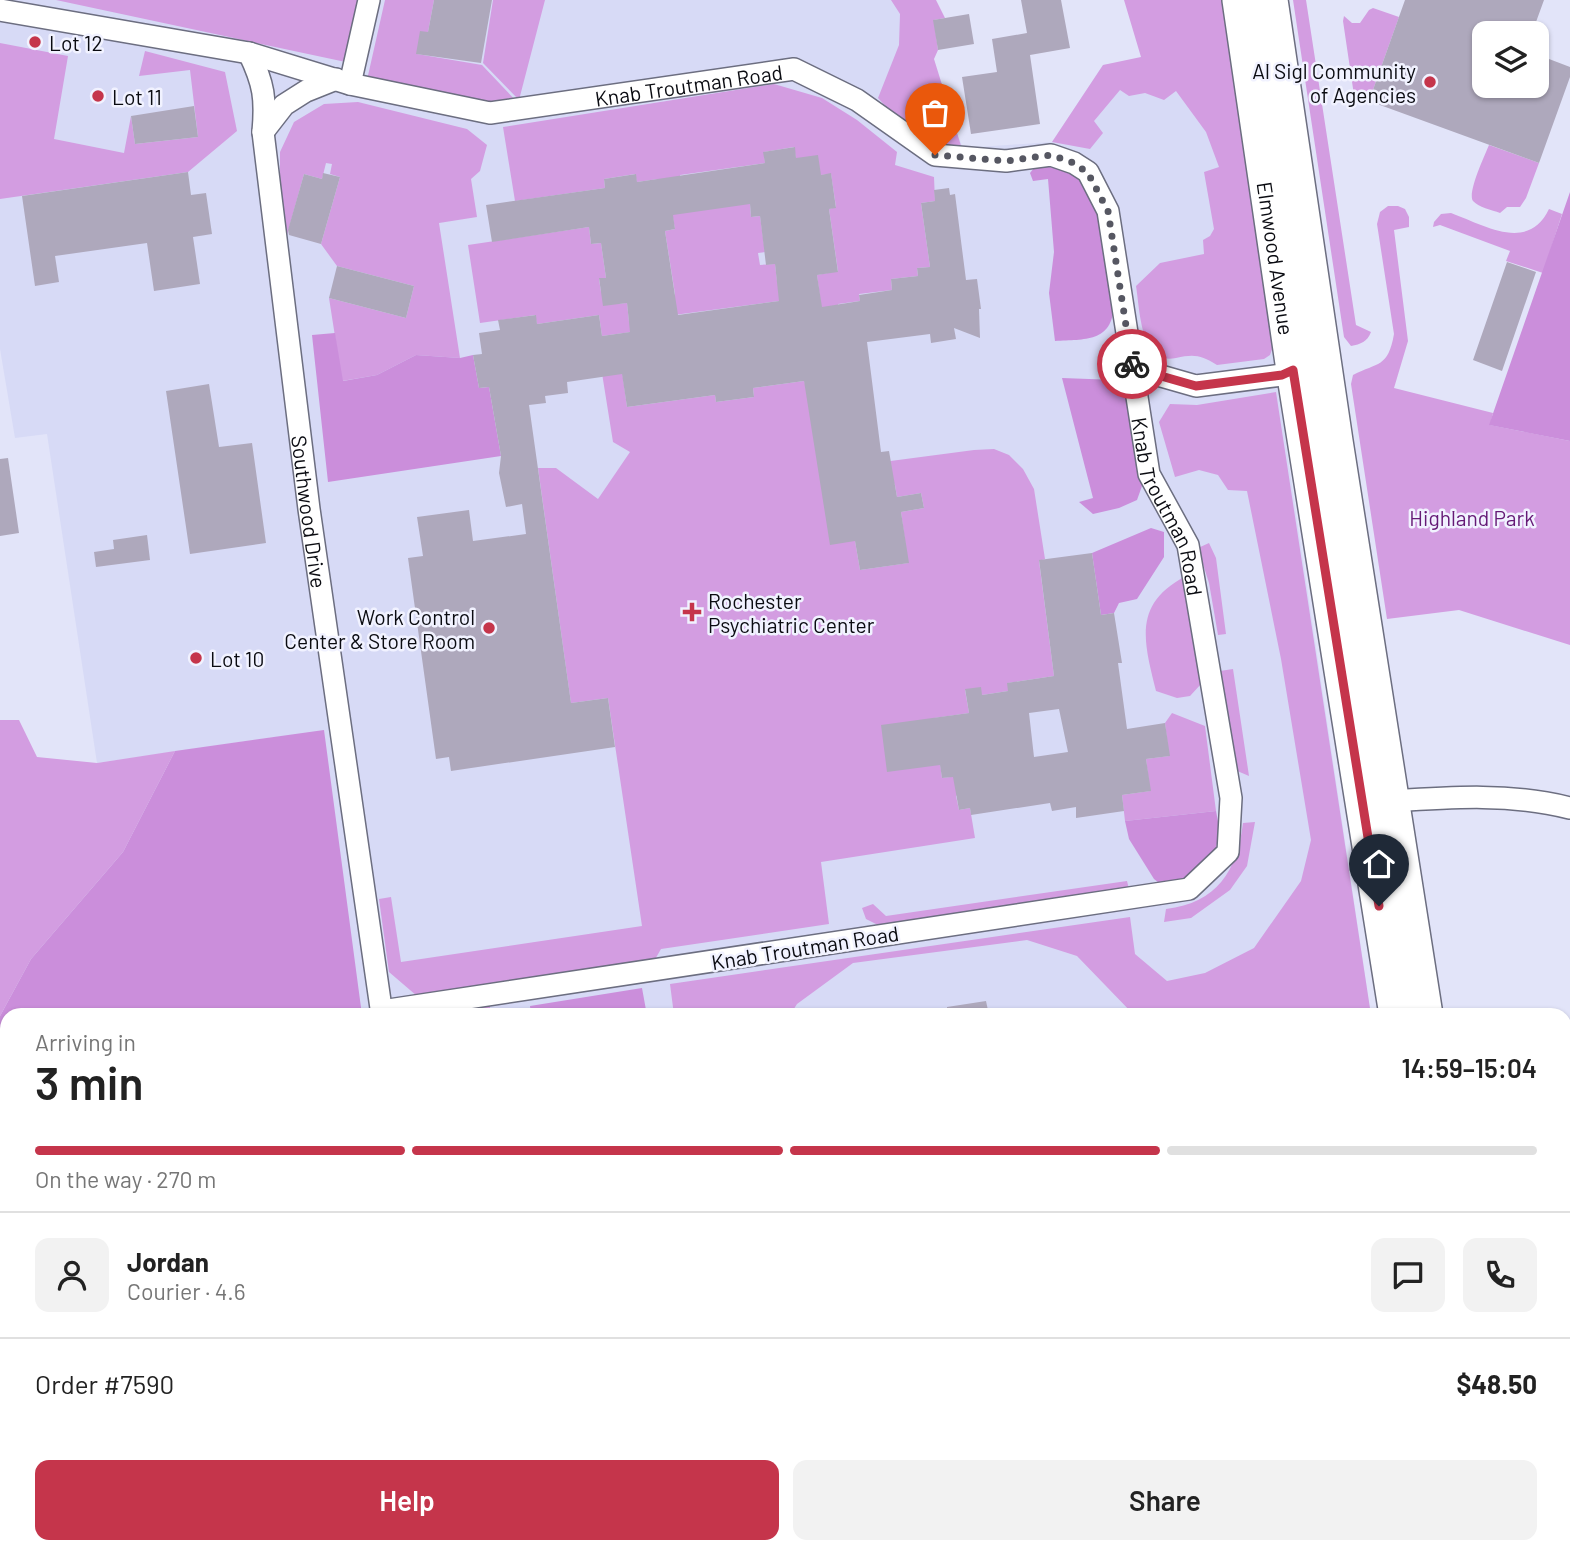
<!DOCTYPE html>
<meta charset="utf-8">
<style>
:root{--surface:#fff;--page:#f2f2f2;--text:#222;--muted:#767676;--line:#e0e0e0;--accent:#c5354b}
body{margin:0;font-family:Barlow,sans-serif;background:var(--page);color:var(--text);height:100vh;display:flex;flex-direction:column;font-size:26px;white-space:nowrap}
*{box-sizing:border-box;margin:0}
p{font-size:23px;color:var(--muted)}
.icon{flex:none;width:38px;height:38px;fill:none;stroke:currentColor;stroke-width:2;stroke-linecap:round;stroke-linejoin:round}
.map{position:relative;flex:1;overflow:hidden}
.drawer{position:absolute;left:0px;top:1008px;width:1572px;height:546px;display:flex;flex-direction:column;background:var(--surface);border-radius:21px 21px 0 0;box-shadow:0 2px 5px #0004}
.drawer>*{flex:none}
.controls{position:absolute;left:1472px;top:21px;display:grid;gap:14px}
.controls a{display:grid;place-items:center;width:77px;height:77px;border-radius:14px;background:var(--surface);box-shadow:0 2px 5px #0004;font-size:35px}
.pin{position:absolute;display:grid;place-items:center;width:60px;height:60px;color:#fff;margin:-72px -30px;border-radius:50% 50% 50% 0;rotate:-45deg;box-shadow:0 0 7px #0007}
.pin .icon{rotate:45deg}
.courier{position:absolute;display:grid;place-items:center;width:70px;height:70px;margin:-35px;border:5px solid #c5354b;border-radius:50%;background:#fff;color:#222;box-shadow:0 2px 9px #0007}
.head em{font-style:normal;font-weight:600}
.head div{display:flex;flex-direction:column-reverse}
.head{display:flex;align-items:center;justify-content:space-between;height:119px;padding:0 35px}
h1{font-size:46px;font-weight:600;line-height:52px}
.bar{display:grid;grid-template-columns:repeat(4,1fr);gap:10px 7px;align-content:center;height:84px;padding:0 35px}
.bar i{height:9px;border-radius:5px;background:var(--line)}
.bar .selected{background:var(--accent)}
.bar p{grid-column:span 4}
.line{display:flex;align-items:center;gap:18px;padding:0 35px;border-top:2px solid var(--line)}
.line div{flex:1}
.round{display:grid;place-items:center;flex:none;width:74px;height:74px;border-radius:14px;background:var(--page)}
.button{display:flex;gap:14px;margin-top:auto;padding:14px 35px}
.button a{flex:1;height:80px;border-radius:14px;background:var(--accent);color:#fff;font-size:28px;font-weight:600;line-height:80px;text-align:center}
.button a+a{background:var(--page);color:var(--text)}
.map>svg:first-child{display:block}
.built{fill:#d7daf6}
.green{fill:#d39de1}
.forest{fill:#cb8edb}
.building{fill:#aea8bc;fill-rule:evenodd}
.lines{fill:none;stroke-linecap:round;stroke-linejoin:round}
.street-casing{stroke:#6c6e80;stroke-width:24}
.primary-casing{stroke:#6c6e80;stroke-width:36}
.street{stroke:#fff;stroke-width:21}
.primary{stroke:#fff;stroke-width:33}
.done{stroke:#565762;stroke-width:7;stroke-dasharray:0 12.6}
.route{stroke:#c5354b;stroke-width:9}
.poi-dot{fill:#c5354b;stroke:#f1f2ff;stroke-width:2.5}
.labels{text-anchor:middle;dominant-baseline:central;stroke-width:5;stroke-linejoin:round;paint-order:stroke}
.poi-label{font-size:21px;fill:#0a0b11;stroke:#f1f2ff;text-anchor:start}
.street-label{font-size:21px;fill:#0a0b11;stroke:#f1f2ff}
.park-label{font-size:21px;fill:#651a76;stroke:#f1f2ff}
</style>
<div class="map">
<svg width="1570" height="1554" viewBox="0 0 1570 1554">
<rect width="100%" height="100%" fill="#e2e4f9"/>
<path class="built" d="M0,0h903l60,148 89,-6 51,-77 129,-21 60,443 79,528h-1055l-42,-278 -177,26 -50,-329 -32,4 -15,-89z"/>
<path class="green" d="M56,0h312l-13,64z
M385,0h49l-6,32 -11,22 65,11 35,37 -37,2 -113,-24z
M493,0h52l-26,100 -36,-37z
M891,0h45l9,18 -11,2 4,30 -4,9 28,90 -15,-1 -57,-37 -12,-13 21,-53 1,-31z
M1124,0h102l48,344 -4,11 -6,4 -47,6c-16,-10 -23,-11 -41,-7 -36,8 -36,-49 -40,-72l24,-23 44,-9 -1,-14 7,-4 4,-7 -10,-57 15,-5 -13,-35 -30,-41 -12,9 -19,-7 -16,3 -9,-6 -26,31 9,12 -13,16 -38,-7 51,-77 38,-8z
M1293,0h13l50,325 15,7c-4,10 -10,12 -20,14l-7,-9z
M1373,8l26,9 -30,84 -11,3 -3,-2 -12,-81 1,-5 8,7h8l9,-13z
M0,43l68,13 -14,83 70,14 7,-37 4,28 63,-7 -8,-67 -51,6 6,-25 80,21 12,59 -49,41 -188,27z
M774,84l48,14 35,22 40,32 -2,13 39,12 1,24 -14,2 9,64 -13,1 1,8 -27,3 1,11 -33,4 1,7 -22,3v7l-16,2 -5,-38 21,-4 -9,-62 7,-2 -5,-33 -10,1 -25,-17 -2,-11 -30,5 1,11 -85,12 2,15 -22,4 -2,-15 -21,3 -2,-8 -31,5 1,9 -90,13 -12,-74z
M358,102l109,27 20,16 -7,26 -9,8 6,38 -38,6 21,135 -44,-3 -39,20 -35,6 -13,-83 77,20 8,-32 -77,-20 -16,-22 19,-67 -10,-3 2,-10 -6,-1 -4,16 -18,-5 -17,61 -7,-12v-71l14,-30 30,-18z
M1489,145l50,18 -13,35 -6,9h-13l-7,6c-8,-3 -22,-6 -27,-12 -6,-8 12,-46 16,-56z
M670,201l80,3 1,13 9,-1 5,36 -7,1 2,12 15,-1 2,17 7,-1 2,20 -127,17 16,-23 -10,-63 10,-2z
M1388,206h10l7,3 4,8v10l-15,3 14,111 -14,47 99,25 -3,12 80,16v204l-111,-35 -72,9 -36,-235 2,-9c25,-13 35,-7 41,-41l-17,-110 3,-12z
M1549,209l13,5 -19,59 -37,-12 4,-10 -70,-26 -7,2 1,-5 7,-8 10,-1c33,12 77,40 98,-4z
M589,227l2,17 10,-1 5,35 -7,1 2,13 14,-1 1,13 11,-1 2,19 9,9 -36,5 -3,-21 -62,9 -2,-9 -55,8 -12,-78z
M621,364l6,43 88,-12 1,7 38,-5 -1,-9 51,-7 51,160 5,29 48,-7 -7,-51 23,-4 -3,-15 -24,4 -2,-12 -12,-23 91,-12 20,-1 15,6 14,14 11,20 11,70 -6,2 15,115 -46,7v8l-26,4 -17,-5 4,23 -35,5 8,60 42,-5 -28,23 3,14 11,-2 5,30 -154,24 8,62 -168,25 -7,12 -237,35 -28,-24 -10,-73 12,-2 10,65 241,-36 -34,-228 -37,5 -33,-235h18l42,31 32,-47 -17,-10 -12,-75z
M1276,392l95,623h-237l-57,-59 -50,-16 -174,23 -56,41 -7,11h-116l-4,-31 460,-67 5,37 32,27 38,-8 49,-25 47,-67 10,-41 -30,-181 -34,-168 -19,-1 -10,-15 -19,-5 -24,7 -16,-55 11,-18 27,1z
M1209,543l7,15 10,76 -8,1 -9,-52 -11,-35z
M1186,576l16,107 -12,13 -13,2 -21,-7c-12,-49 -24,-87 30,-115z
M1233,669l16,107 -14,-6 -15,-99z
M1172,713l33,13 11,85 -91,10 -3,-26 28,-4 -4,-32 23,-3 -4,-33z
M0,720h19l18,37 60,6 78,-12 -52,101 -92,107 -31,57z
M1255,822l-8,44 -17,24 -39,28 -27,4 2,-13c51,-6 71,-38 77,-86z
M1127,881l2,8 -249,37 -14,-7 -4,-11 11,-4 13,12z
M489,1000l2,15h-92z
M1565,1506l5,1v47h-43l-1,-7h38z
M963,1547h45l20,5 1,-5h426l1,7h-468z"/>
<path class="forest" d="M1041,167c31,0 42,7 54,36l19,102c-2,38 -29,34 -59,36l-6,-48 5,-41 -6,-73 -15,2 -3,-8 4,-5z
M1570,192v249l-81,-16z
M335,333l8,48 34,-6 39,-20 44,3 13,-3 6,33 10,-1 12,69 -173,26 -16,-147z
M1062,378l54,2 11,19 15,87 -5,14 -18,8 -26,6 -14,-12 14,-4z
M1151,528l13,4v25l-27,42 -18,4 -5,10 -13,2 -9,-62z
M324,730l38,285h-355v199l-7,-2v-196l31,-57 92,-107 52,-101z
M1216,811l4,21 -6,23 -23,23 -28,8 -9,-7 -25,-40 -4,-18z
M642,988l4,22 -31,5h-84l-1,-9z"/>
<path class="building" d="M434,0h58l-11,63 -65,-9 4,-23 8,1z
M1021,0h40l9,48 -40,7 10,69 -69,10 -9,-57 35,-5 -5,-33 35,-6z
M1405,0h139l-12,33h-48v53h52v-32l34,13v10l-31,86 -170,-62z
M969,14l5,30 -36,6 -5,-30z
M194,106l4,31 -63,7 -4,-28z
M795,147l1,11 22,-3 3,20 10,-2 5,35 -7,1 9,63 -21,3 5,32 38,-6 -1,-6 33,-5 -1,-11 27,-3 -1,-8 13,-1 -9,-64 14,-2 -1,-11 15,-2 1,7 5,-1 11,86 11,-1 4,30h-2l1,29 -26,-10 2,11 -25,4 -1,-9 -63,8 14,110 8,-1 8,46 24,-4 3,15 -23,4 8,51 -49,7 -5,-29 -25,4 -26,-164 -51,7 1,9 -38,5 -1,-7 -88,12 -5,-33 -55,8 1,11 -23,3 1,7 -17,2 42,298 37,-5 7,49 -164,24 -2,-14 -13,2 -28,-201 15,-2 -6,-39 52,-7 4,31 53,-7 -4,-30 -16,3 -7,-34 2,-17 -12,-69 -10,1 -6,-33 9,-1 -3,-21 21,-3 -2,-10 38,-5 1,9 62,-9 3,21 28,-4 -3,-29 -24,3 -4,-28h7l-5,-35 -10,1 -2,-17 -97,15 -6,-37 119,-17 -1,-9 32,-5 1,8 128,-19 -2,-11zM750,204l1,13 9,-1 6,49 9,-1 4,37 -101,14 -13,-84 10,-2 -2,-14z
M188,172l3,23 15,-2 6,41 -19,3 7,47 -46,7 -7,-48 -92,13 4,26 -24,4 -13,-90z
M323,173l17,4 -19,67 -32,-9 -1,-5 16,-56 18,5z
M1507,262l29,10 -34,99 -29,-11z
M337,266l77,20 -8,32 -77,-20z
M209,384l10,63 33,-4 14,100 -76,11 -24,-163z
M8,458l11,75 -19,3v-77z
M147,535l3,25 -54,7 -2,-15 20,-3 -1,-9z
M1092,553l9,62 13,-2 8,50h-4l9,66 38,-6 5,33 -24,3 5,32 -29,4 2,16 -48,7v-11l-24,4 -2,-8 -79,12 -1,-7 -11,2 -6,-33 -11,1 -2,-13 -53,7 -6,-47 88,-12 -4,-24 16,-2 1,8 26,-4 -1,-8 47,-7 -15,-116zM1059,709l9,43 -34,5 -5,-44z
M986,1001l3,14h-42v-8z"/>
<g class="lines">
<g class="street-casing">
<g id="street">
<path id="s1" d="M0,10l249,43 101,31 140,29 304,-44 63,31 78,55 71,6 45,-6 23,8 14,9 20,39 41,263 39,71 43,253 -3,54 -39,37 -807,122"/>
<path id="s2" d="M249,53c15,31 17,46 14,79l46,377 73,506"/>
<path d="M350,84l19,-84"/>
<path d="M263,132l21,-27 22,-14 30,-12"/>
<path d="M1133,368l63,18 86,-11 23,-7"/>
<path d="M1393,801c60,-4 118,-8 177,7"/>
<path d="M1564,1090l6,1"/>
<path d="M0,1242l7,2"/>
<path d="M1564,1377h6"/>
<path d="M618,1547l25,7"/>
<path d="M523,1554l6,-7"/>
</g>
</g>
<g class="primary-casing">
<g id="primary">
<path id="s3" d="M1239,0l54,370 103,645"/>
<path d="M1271,0l65,441 90,574"/>
<path d="M1485,1547l1,7"/>
<path d="M1512,1547l1,7"/>
</g>
</g>
<use href="#street" class="street"/>
<use href="#primary" class="primary"/>
</g>
<g class="lines">
<path class="done" d="M935,155l71,6 45,-6 23,8 14,10 20,38 24,153"/>
<path class="route" d="M1132,364l1,4 63,18 86,-11 11,-5 86,536"/>
</g>
<g class="poi-dot">
<circle cx="35" cy="42" r="7"/>
<circle cx="1430" cy="82" r="7"/>
<circle cx="98" cy="96" r="7"/>
<path d="M688.5 601.5h7v7h7v7h-7v7h-7v-7h-7v-7h7z"/>
<circle cx="489" cy="628" r="7"/>
<circle cx="196" cy="658" r="7"/>
</g>
<g class="labels">
<g class="poi-label">
<text x="49" y="42">Lot 12</text>
<text x="1416" y="70" text-anchor="end">Al Sigl Community<tspan x="1416" dy="24">of Agencies</tspan></text>
<text x="112" y="96">Lot 11</text>
<text x="708" y="600">Rochester<tspan x="708" dy="24">Psychiatric Center</tspan></text>
<text x="475" y="616" text-anchor="end">Work Control<tspan x="475" dy="24">Center &amp; Store Room</tspan></text>
<text x="210" y="658">Lot 10</text>
</g>
<g class="street-label">
<text stroke="none"><textPath href="#s1" startOffset="702">Knab Troutman Road</textPath></text>
<text stroke="none"><textPath href="#s3" startOffset="261">Elmwood Avenue</textPath></text>
<text stroke="none"><textPath href="#s1" startOffset="1479">Knab Troutman Road</textPath></text>
<text stroke="none"><textPath href="#s2" startOffset="464">Southwood Drive</textPath></text>
<text transform="translate(805 947) rotate(-9)">Knab Troutman Road</text>
</g>
<g class="park-label">
<text x="1472" y="517">Highland Park</text>
</g>
</g>
</svg>
<div class="controls">
<a><svg class="icon" aria-label="layers" viewBox="0 0 24 24"><path d="M12 4l9 5-9 5-9-5zM3 14l9 5 9-5"/></svg></a>
</div>
<div class="pin" style="left:935px;top:155px;background:#ea580c"><svg class="icon" aria-label="bag" viewBox="0 0 24 24"><path d="M5 8h14l-1 12H6zM9 8a3 3 0 0 1 6 0"/></svg></div>
<div class="pin" style="left:1379px;top:906px;background:#1f2937"><svg class="icon" aria-label="home" viewBox="0 0 24 24"><path d="M3 11l9-7 9 7M6 9v11h12V9"/></svg></div>
<div class="courier" style="left:1132px;top:364px"><svg class="icon" aria-label="bike" viewBox="0 0 24 24"><circle cx="6" cy="16" r="4"/><circle cx="18" cy="16" r="4"/><path d="M6 16l4-8h5l3 8M10 8l3 8H6M13 5h3"/></svg></div>
<section class="drawer">
<div class="head"><div><h1>3 min</h1><p>Arriving in</p></div><em>14:59–15:04</em></div>
<div class="bar"><i class="selected"></i><i class="selected"></i><i class="selected"></i><i></i><p>On the way · 270 m</p></div>
<div class="line" style="height:126px"><a class="round"><svg class="icon" aria-label="person" viewBox="0 0 24 24"><circle cx="12" cy="8" r="4"/><path d="M4 21q1-7 8-7t8 7"/></svg></a><div><b>Jordan</b><p>Courier · 4.6</p></div><a class="round"><svg class="icon" aria-label="chat" viewBox="0 0 24 24"><path d="M4 5h16v11H9l-5 4z"/></svg></a><a class="round"><svg class="icon" aria-label="phone" viewBox="0 0 24 24"><path d="M5 4h4l2 5-3 2q2 4 5 5l2-3 5 2v4C11 20 4 13 5 4z"/></svg></a></div>
<div class="line" style="height:91px"><div>Order #7590</div><b>$48.50</b></div>
<div class="button"><a>Help</a><a>Share</a></div>
</section>
</div>
